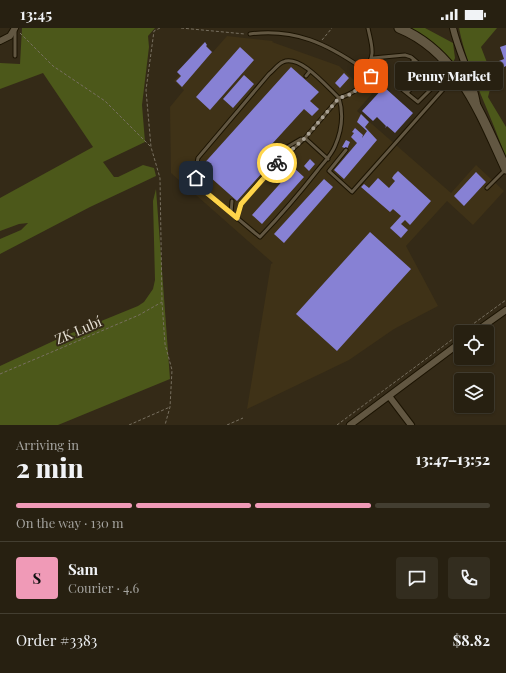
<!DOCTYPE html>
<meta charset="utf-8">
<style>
:root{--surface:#272011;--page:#332d1f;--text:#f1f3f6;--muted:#a4a39f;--line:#433e31;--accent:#f09ab7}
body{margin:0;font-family:"Playfair Display",serif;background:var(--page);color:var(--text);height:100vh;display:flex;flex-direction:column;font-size:15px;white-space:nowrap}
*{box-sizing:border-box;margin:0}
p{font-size:13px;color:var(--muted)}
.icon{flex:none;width:22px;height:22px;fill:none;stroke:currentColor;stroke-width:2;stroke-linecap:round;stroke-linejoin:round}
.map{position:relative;height:397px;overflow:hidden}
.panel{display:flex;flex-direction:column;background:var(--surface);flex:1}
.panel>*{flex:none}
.tools{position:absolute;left:454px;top:297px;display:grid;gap:8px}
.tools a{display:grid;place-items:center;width:40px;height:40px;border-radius:4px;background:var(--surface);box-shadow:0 1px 3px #0004,0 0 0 1px var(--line);font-size:20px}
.pin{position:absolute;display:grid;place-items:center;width:34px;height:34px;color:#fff;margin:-17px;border-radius:8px;box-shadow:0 2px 6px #0006}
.courier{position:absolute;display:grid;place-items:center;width:40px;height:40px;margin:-20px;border:3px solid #ffd54a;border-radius:50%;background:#fff;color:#222;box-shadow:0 1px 5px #0007}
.bubble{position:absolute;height:28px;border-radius:4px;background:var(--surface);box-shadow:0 1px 3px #0004,0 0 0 1px var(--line);font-size:13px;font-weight:800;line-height:28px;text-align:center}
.overview em{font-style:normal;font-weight:800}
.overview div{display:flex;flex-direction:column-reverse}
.overview{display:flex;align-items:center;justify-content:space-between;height:68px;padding:0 16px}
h1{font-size:26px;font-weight:800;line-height:30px}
.bar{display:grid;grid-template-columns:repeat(4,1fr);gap:6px 4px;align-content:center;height:48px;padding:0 16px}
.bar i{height:5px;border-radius:3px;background:var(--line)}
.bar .selected{background:var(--accent)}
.bar p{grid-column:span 4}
.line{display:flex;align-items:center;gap:10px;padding:0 16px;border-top:1px solid var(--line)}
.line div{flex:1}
.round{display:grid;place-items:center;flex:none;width:42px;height:42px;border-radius:4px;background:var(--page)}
.status{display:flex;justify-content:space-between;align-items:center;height:28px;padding:0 20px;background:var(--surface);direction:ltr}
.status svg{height:11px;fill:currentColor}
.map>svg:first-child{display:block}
.built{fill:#3f3217}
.green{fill:#4c581a}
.building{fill:#8781d4}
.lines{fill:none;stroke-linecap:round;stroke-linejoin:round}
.lane-casing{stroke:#1b1302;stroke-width:5}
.street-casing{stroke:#1b1302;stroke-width:8}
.secondary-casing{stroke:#1b1302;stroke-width:11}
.path{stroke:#787060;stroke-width:1;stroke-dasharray:3 2;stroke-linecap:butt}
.lane{stroke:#625742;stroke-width:3}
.street{stroke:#625742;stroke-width:6}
.secondary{stroke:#625742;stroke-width:9}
.done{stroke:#a8a092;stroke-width:4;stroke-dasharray:0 7.2}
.route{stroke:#ffd54a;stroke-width:5}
.labels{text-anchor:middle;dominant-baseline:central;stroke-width:4;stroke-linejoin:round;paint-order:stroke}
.street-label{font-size:14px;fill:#e6e0d4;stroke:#342a17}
</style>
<div class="status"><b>13:45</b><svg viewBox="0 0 49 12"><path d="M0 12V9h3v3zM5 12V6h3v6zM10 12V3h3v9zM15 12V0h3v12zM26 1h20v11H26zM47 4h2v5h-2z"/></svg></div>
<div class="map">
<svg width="506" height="397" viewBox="0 0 506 397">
<rect width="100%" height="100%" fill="#342a17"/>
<path class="built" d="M227,8l46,5 -1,1 67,24 15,14 3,-2 6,7 4,-3 9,7 -19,22 94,82 25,-28 28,26 -31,34 -26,-24 -41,45 32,60 -44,23 -45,31 -102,49 24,-145 2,-1 -102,-90 -1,-66 14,-17 -10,-9 21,-23 -3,-3 11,-12 10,9z"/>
<path class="green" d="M22,0h133l-7,8 1,11 -7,58 3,37 -42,20 11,15h4l25,-12 11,3 2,8 -66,31 -90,47v-15l21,-9 7,-7 -9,1 -19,7v-33l93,-51 -50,-74 -43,16v-26l20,1z
M408,0h17l28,15 2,15 -2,5 -17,-17z
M459,0h38l-16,19 12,31 -5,19 18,30v32c-14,-44 -38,-86 -47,-131z
M156,161l14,190 -112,46h-58v-59l62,-29 76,-31 6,-4 9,-13 2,-9 -2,-79z"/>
<path class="building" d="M205,14l2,3 -1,1 6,6 -30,35 -6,-6 5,-5 -4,-4z
M506,17v21l-4,2 -3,-7 5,-2 -4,-12z
M240,19l14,13 -44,50 -14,-13z
M291,39l28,25 -9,9 9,8 -7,7 -8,-7 -43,47 9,8 -33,37 -37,-33z
M344,45l5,5 -9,10 -5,-5z
M244,47l10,9 -21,24 -10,-9z
M384,59l29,26 -18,20 -8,-7 -2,2 1,-2 -9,-9 -4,4 -11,-10z
M361,86l8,8 -4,5 12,13 -33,39 -10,-9 23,-27 -6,-6 3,-4 -2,-1 3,-4 8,7 -1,3 5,-7 -10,-9z
M346,112l4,2 -3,7 -5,-2z
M310,131l5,5 -6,7 -5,-5z
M294,140l10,9 -42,47 -10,-9z
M398,143l33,30 -21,24 -5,-5 -4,4 7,6 -7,8 -11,-10 11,-12 -8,-7 -3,3 -29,-25 3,-3 5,4 9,-10 11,10 6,-7 -3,-3 2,-3z
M476,144l10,10 -22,24 -10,-10z
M324,151l9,8 -49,56 -10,-9z
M370,204l41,37 -74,82 -41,-37z"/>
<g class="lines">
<g class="lane-casing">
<path id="lane" d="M250,6c45,-6 77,10 112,34 16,-8 9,-25 6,-40
M15,28v-26
M414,32l-17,20 1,6 20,16 21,-21
M306,48l4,-5
M407,65l20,-22
M346,122l-17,21 23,21 104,-117
M267,131l34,-20
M328,131l-23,-21 34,-40c5,17 3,32 -4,48 -4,10 -12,17 -18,25 -18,23 -37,45 -57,66 -10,-8 -19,-16 -29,-24 -20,-17 -41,-25 -33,-55l71,-84c4,-3 9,-10 14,-12 17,-8 44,25 56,36 17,-5 38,-20 34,-40l32,-3 6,2 35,30
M199,154l4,-6
M487,160l18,-18
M231,185l1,-12
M237,191l4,-15 27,-32 37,-34"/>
</g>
<g class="street-casing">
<path id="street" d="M453,0c6,26 20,50 24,76
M0,13l10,-5 5,-8
M475,304l31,-22
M389,368l22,29
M350,397l111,-83"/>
</g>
<g class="secondary-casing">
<path id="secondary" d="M399,0c59,24 82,87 107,141"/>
</g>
<path class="path" d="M160,0l-6,3 -8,59 5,57 9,31 2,124 3,42 7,26 -2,37 -5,18
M181,0l64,6
M20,5l33,33 52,35 45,45
M322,12l10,-12
M462,304l44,-32
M0,346l139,-59 23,-13
M129,397l41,-18
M227,397l16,-7
M337,397l124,-92"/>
<use href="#lane" class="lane"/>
<use href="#street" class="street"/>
<use href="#secondary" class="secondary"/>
</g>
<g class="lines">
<path class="done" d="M277,135l28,-25 34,-40 13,-4 19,-18"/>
<path class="route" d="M196,150l6,11 35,29 4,-14 36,-41"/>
</g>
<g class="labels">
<g class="street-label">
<text transform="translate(78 302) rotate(-23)">ZK Lubí</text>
</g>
</g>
</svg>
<div class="tools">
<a><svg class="icon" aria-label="locate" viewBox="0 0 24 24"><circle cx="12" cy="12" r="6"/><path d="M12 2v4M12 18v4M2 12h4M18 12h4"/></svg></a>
<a><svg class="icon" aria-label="layers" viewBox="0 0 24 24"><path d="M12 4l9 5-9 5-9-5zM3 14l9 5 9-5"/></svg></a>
</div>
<div class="pin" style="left:371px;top:48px;background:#ea580c"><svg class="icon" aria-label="bag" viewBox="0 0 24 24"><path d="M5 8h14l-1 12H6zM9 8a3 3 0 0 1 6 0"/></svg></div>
<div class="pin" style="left:196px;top:150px;background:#1f2937"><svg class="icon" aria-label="home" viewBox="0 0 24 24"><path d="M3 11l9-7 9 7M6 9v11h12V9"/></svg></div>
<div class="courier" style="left:277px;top:135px"><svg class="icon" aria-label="bike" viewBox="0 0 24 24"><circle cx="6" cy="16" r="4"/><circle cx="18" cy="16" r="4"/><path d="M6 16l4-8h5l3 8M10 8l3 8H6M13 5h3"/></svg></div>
<div class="bubble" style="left:395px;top:34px;width:108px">Penny Market</div>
</div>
<section class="panel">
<div class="overview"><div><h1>2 min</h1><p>Arriving in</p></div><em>13:47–13:52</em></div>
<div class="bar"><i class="selected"></i><i class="selected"></i><i class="selected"></i><i></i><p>On the way · 130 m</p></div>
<div class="line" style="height:72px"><b class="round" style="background:var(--accent);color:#111">S</b><div><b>Sam</b><p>Courier · 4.6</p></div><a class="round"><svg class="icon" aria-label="chat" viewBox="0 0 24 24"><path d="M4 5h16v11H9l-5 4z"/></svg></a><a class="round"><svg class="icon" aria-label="phone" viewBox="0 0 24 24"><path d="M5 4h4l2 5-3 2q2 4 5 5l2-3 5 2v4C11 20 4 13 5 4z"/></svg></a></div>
<div class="line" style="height:52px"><div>Order #3383</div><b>$8.82</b></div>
</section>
